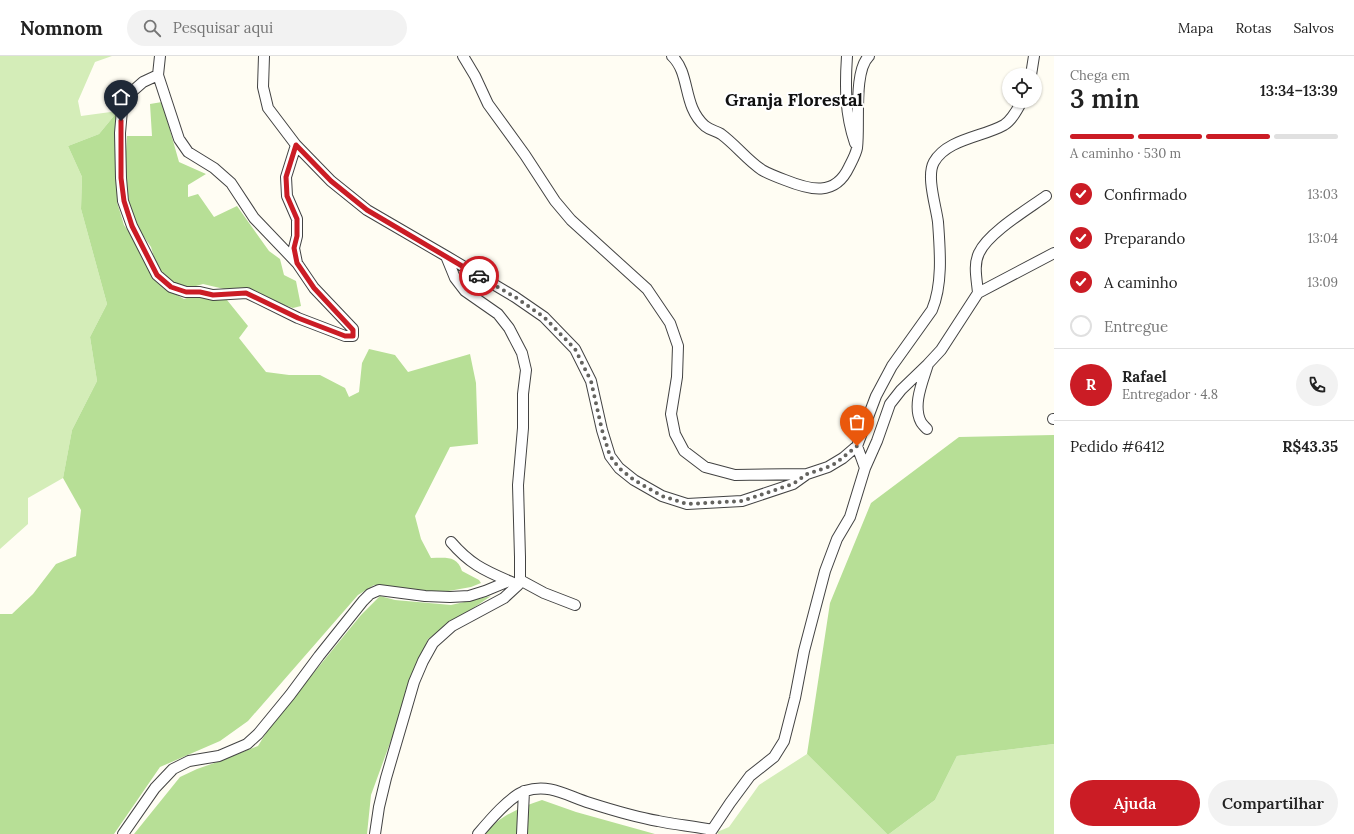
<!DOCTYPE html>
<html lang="pt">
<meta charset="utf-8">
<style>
:root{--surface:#fff;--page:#f2f2f2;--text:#222;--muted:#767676;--line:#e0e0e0;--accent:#cb1c25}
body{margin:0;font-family:Lora,serif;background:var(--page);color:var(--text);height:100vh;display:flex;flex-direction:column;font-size:15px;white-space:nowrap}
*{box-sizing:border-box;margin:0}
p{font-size:13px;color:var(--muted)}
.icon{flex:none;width:22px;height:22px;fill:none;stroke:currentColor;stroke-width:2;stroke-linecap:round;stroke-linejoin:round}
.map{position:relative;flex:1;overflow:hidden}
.sheet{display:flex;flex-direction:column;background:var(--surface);width:300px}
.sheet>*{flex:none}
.buttons{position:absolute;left:1002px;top:12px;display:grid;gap:8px}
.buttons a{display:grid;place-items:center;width:40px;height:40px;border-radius:50%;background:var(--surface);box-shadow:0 1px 3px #0004;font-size:20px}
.pin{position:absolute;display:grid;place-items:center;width:34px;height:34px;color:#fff;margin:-41px -17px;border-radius:50% 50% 50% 0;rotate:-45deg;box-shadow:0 0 4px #0007}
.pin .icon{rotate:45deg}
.courier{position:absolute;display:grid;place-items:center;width:40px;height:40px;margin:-20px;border:3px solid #cb1c25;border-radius:50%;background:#fff;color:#222;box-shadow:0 1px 5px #0007}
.headline em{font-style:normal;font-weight:600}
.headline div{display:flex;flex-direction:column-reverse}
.headline{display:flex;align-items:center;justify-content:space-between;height:68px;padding:0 16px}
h1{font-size:26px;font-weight:600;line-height:30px}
.bar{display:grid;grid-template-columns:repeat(4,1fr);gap:6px 4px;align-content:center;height:48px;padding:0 16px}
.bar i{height:5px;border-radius:3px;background:var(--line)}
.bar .selected{background:var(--accent)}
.bar p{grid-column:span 4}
.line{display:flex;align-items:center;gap:10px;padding:0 16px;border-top:1px solid var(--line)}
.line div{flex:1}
.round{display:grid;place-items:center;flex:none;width:42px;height:42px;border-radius:21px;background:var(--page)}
ol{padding:0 16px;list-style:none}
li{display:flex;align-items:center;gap:12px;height:44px}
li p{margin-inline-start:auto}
li .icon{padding:4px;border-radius:50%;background:var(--accent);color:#fff;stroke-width:4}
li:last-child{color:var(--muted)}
li i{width:22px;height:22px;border:2px solid var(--line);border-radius:50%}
.cta{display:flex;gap:8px;margin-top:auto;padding:8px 16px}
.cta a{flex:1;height:46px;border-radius:24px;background:var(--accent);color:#fff;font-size:16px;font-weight:600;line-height:46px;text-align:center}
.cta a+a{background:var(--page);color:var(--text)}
header{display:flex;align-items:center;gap:24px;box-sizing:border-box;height:56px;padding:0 20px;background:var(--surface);border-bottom:1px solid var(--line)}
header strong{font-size:19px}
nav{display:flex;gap:22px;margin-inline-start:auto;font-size:14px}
.search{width:280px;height:36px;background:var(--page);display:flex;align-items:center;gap:10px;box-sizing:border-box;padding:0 14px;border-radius:22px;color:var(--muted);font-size:15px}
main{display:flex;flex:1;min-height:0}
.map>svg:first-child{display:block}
.green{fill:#d4edb8}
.forest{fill:#b7df96}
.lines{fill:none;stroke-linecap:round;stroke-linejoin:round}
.street-casing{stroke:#434343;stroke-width:12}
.street{stroke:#fff;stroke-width:10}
.done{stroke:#64635f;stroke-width:4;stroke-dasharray:0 7.2}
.route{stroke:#cb1c25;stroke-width:5}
.labels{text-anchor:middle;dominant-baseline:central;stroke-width:4;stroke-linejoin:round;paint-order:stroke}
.district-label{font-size:18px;font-weight:bold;fill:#101010;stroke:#fff}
</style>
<header>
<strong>Nomnom</strong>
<div class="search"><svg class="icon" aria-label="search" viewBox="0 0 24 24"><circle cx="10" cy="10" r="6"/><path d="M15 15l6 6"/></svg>Pesquisar aqui</div>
<nav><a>Mapa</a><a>Rotas</a><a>Salvos</a></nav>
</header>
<main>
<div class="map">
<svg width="1054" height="778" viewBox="0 0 1054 778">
<rect width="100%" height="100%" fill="#fffdf3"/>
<path class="green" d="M0,0h112l-17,6 -17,39 3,15 37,-5 -19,23 -31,12 14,31 -1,32 26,95 -17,33 7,44 -25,49 -9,48 -35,20v26l-28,25z
M1054,688v90h-165l46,-34 22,-44z
M807,698l80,80h-169l-1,-2 12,-5 30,-42z"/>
<path class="forest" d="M162,46l17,60 27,12 -18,11v12l10,-3 16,23 23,-11 32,45 11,8 4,16 12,6 5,25 -8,2 -26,-9 -64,-15 -21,6 -10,-8 -15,-15 -6,-20 -18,-26 -6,-30 -2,-23 2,-32h25l-2,-32z
M118,55l-1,91 7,23 16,23 9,22 14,17 21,12 17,-6 26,7 21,26 -9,12 27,34 23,3h31l25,13 4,9 10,-5 3,-29 7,-14 26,6 13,17 62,-18 6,29 2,61 -28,3 -35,69 6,23 10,19c14,0 26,-3 31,13l17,9 2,3 -10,4 -39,7 -36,-7 -22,-2 -16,10 -110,126 -28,20 -60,26 -46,67h-114v-220h12l21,-20 23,-30 20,-8 5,-46 -18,-32 9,-48 25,-49 -7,-44 17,-33 -26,-95 1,-32 -14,-31 31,-12z
M1054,379v309l-97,12 -22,44 -46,34h-2l-80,-80 23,-151 41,-100 88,-66z
M380,540l15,4 56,5 40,-9 -63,43 -57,156 -4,39h-233l46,-57 17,-8 23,-8 38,-15 13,-21 90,-110z
M542,744l34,12 79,22h-170c14,-18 36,-27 57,-34z"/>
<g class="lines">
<g class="street-casing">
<path id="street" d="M160,0l-2,19 21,64 9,13 26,16 17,15 23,35 43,45
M264,0l-1,31 5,21 28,37 35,36 36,29 79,46 9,22 10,13 33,23 11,14 13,25 4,17 -3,24v34l-5,57 2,72v23l-2,5
M463,0l12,20 13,28 37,51 30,46 16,19 76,69 23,34 8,23 -1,31 -6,37 4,20 9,17 21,16 30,8 72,-1 21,-7 15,-9 14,-12 19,-50 16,-30 40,-56c11,-26 8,-60 6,-88 -2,-16 -12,-46 -4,-60 13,-23 49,-25 70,-37 8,-5 13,-15 18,-24
M672,0c19,18 10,50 33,70 5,4 11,5 16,8 15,11 26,26 41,36 7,4 15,7 23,10 25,10 50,17 64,-13 3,-6 7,-13 8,-19 3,-23 -4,-77 12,-92
M847,0c-2,30 -2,58 8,87
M158,19l-15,7 -16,14 -5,14 -2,23 1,45 2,23 9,25 25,49 14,12 15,5h14l13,3 34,-2 51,25 47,18h8v-7l-39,-41 -17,-25 -3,-15 3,-12v-17l-10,-23 -1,-19 10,-32
M1031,19l3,-19
M446,200l69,41 29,20 31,32 16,32 11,49 8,26 9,12 15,12 28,16 25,8 55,-3 51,-17 14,-10
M978,237c-1,-13 -5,-28 1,-40 9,-20 49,-44 67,-57
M1053,363h1
M927,373c-2,-2 -5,-5 -6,-7 -9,-17 2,-41 7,-58
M865,412l12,-27 13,-37 11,-14 27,-26 13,-14 37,-57 76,-40
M451,486c18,21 32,28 58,39
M520,524l24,13 31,12
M123,778l32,-46 18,-19 16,-8 30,-5 28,-12 11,-10 32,-39 29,-39 44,-55 7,-7 9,-4 46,6 25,1 19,-1 16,-5 24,-10 9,4 -14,13 -52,28 -19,17 -10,18 -9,21 -9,31 -19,65 -7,29 -4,27
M478,778c11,-13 32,-38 47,-43 25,-8 42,5 65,12 22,7 45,14 68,18 18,4 36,5 54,9l18,-27 20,-27 24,-19 10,-16 11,-43 9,-47 21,-80 12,-32 13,-22 15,-49 -8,-22
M522,778l2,-43"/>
</g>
<use href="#street" class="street"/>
</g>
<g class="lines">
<path class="done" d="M479,220l36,21 29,20 31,32 16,32 11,49 8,26 9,12 15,12 28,16 25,8 55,-3 51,-17 14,-10 21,-7 8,-4 21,-17"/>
<path class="route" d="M121,65v57l3,23 8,25 25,49 14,12 15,5h14l13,3 33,-2 52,25 47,18h8v-6l-39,-42 -17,-25 -3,-15 3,-12v-17l-10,-23 -1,-19 10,-32 35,36 36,29 112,66"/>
</g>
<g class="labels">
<g class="district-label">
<text x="794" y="43">Granja Florestal</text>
</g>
</g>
</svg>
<div class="buttons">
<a><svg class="icon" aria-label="locate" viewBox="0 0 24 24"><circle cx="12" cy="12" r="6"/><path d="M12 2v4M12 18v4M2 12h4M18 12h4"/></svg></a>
</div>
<div class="pin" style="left:857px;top:390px;background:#ea580c"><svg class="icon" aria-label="bag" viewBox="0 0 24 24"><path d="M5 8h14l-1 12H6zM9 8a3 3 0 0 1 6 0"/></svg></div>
<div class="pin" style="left:121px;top:65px;background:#1f2937"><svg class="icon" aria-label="home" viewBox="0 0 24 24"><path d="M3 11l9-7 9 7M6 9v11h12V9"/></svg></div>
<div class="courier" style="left:479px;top:220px"><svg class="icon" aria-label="car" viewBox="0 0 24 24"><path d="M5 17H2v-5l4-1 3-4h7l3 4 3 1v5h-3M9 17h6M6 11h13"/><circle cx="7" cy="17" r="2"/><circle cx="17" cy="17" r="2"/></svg></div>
</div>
<section class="sheet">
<div class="headline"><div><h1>3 min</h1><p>Chega em</p></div><em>13:34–13:39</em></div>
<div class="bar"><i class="selected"></i><i class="selected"></i><i class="selected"></i><i></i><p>A caminho · 530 m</p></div>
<ol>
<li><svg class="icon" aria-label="check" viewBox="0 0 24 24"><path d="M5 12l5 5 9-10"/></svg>Confirmado<p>13:03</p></li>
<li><svg class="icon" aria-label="check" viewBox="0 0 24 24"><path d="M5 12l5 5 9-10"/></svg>Preparando<p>13:04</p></li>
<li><svg class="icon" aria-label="check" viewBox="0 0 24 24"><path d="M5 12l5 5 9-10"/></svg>A caminho<p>13:09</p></li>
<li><i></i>Entregue</li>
</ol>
<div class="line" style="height:72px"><b class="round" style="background:var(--accent);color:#fff">R</b><div><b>Rafael</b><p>Entregador · 4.8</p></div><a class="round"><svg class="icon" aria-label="phone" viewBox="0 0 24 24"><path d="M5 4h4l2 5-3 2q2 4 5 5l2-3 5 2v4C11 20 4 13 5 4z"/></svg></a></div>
<div class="line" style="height:52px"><div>Pedido #6412</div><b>R$43.35</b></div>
<div class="cta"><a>Ajuda</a><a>Compartilhar</a></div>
</section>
</main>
